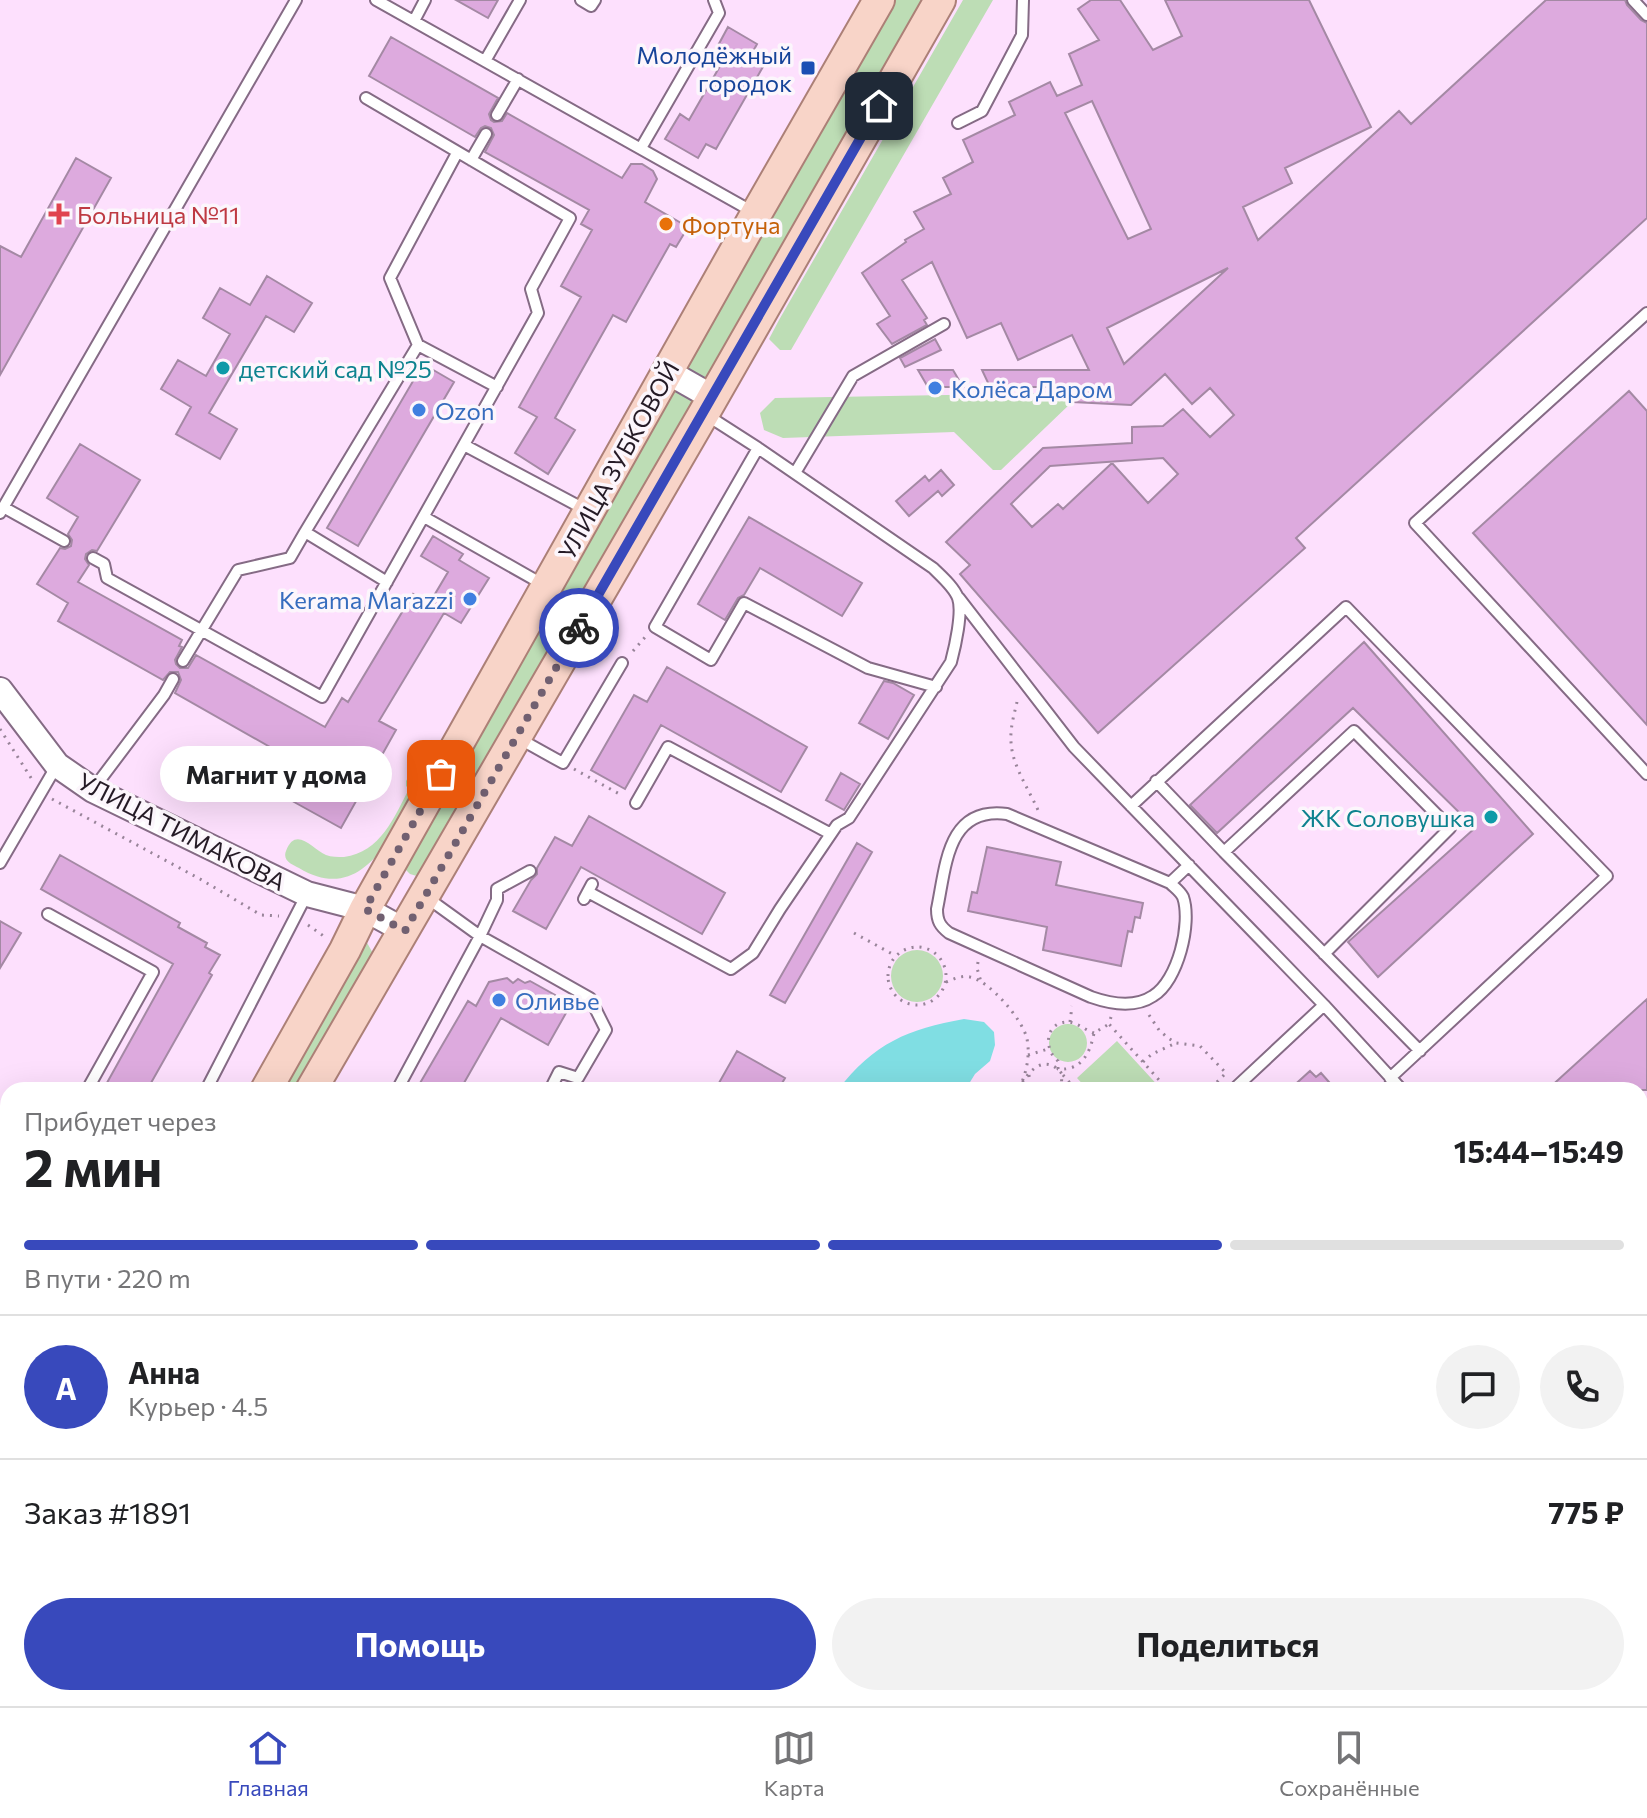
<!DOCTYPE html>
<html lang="ru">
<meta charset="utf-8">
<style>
:root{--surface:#fff;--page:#f2f2f2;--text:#202124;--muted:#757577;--line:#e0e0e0;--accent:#3849bc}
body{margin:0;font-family:Commissioner,sans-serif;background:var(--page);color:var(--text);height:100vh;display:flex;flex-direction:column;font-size:30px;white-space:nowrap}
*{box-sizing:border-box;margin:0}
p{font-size:26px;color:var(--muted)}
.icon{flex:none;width:44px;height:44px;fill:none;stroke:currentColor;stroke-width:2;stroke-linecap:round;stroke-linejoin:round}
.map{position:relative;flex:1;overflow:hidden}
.panel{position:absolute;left:0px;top:1082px;width:1648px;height:624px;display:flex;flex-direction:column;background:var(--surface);border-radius:24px 24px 0 0;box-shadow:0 8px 32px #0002}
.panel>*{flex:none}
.pin{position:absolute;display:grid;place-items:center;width:68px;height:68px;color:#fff;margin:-34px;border-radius:16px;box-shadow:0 4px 12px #0006}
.courier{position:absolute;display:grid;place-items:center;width:80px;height:80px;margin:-40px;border:6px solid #3849bc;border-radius:50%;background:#fff;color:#222;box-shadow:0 2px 10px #0007}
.bubble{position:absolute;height:56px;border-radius:28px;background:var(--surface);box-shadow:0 8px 32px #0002;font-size:26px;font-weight:700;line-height:56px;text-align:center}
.summary em{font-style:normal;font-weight:700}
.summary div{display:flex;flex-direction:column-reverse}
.summary{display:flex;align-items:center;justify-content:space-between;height:136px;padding:0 24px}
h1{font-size:52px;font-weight:700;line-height:60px}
.bar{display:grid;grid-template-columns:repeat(4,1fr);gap:12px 8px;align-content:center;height:96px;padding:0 24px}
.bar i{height:10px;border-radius:6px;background:var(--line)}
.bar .active{background:var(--accent)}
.bar p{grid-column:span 4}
.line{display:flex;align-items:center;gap:20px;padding:0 24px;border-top:2px solid var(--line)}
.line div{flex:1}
.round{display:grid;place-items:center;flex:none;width:84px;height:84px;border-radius:42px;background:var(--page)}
.primary-button{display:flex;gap:16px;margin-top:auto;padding:16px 24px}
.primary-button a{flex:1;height:92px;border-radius:48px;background:var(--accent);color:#fff;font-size:32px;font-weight:700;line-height:92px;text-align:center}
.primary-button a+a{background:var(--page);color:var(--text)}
.tabs{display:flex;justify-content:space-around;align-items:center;height:112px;border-top:2px solid var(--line);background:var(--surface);font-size:22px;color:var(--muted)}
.tabs a{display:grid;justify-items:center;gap:4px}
.tabs .active{color:var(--accent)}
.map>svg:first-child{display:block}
.green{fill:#bdddb5}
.water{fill:#80dee3}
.building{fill:#ddaade;stroke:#a489a4;stroke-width:2;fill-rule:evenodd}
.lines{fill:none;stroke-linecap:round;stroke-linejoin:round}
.service-casing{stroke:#856b85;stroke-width:14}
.minor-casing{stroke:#856b85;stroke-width:24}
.tertiary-casing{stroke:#856b85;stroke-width:28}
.primary-casing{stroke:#ac8077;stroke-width:34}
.path{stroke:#988499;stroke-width:3;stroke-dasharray:2 6;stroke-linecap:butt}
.service{stroke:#fff;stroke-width:10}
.minor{stroke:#fff;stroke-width:20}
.tertiary{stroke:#fff;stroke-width:24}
.primary{stroke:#f8d4c8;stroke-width:30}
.done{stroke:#716071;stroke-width:8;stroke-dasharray:0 14.4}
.route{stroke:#3849bc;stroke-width:10}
.transit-dot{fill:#1a4fb4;stroke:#fcf6fc;stroke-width:3}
.health-dot{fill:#e0444e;stroke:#fcf6fc;stroke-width:3}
.food-dot{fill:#e8710a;stroke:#fcf6fc;stroke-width:3}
.culture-dot{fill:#0f9aa8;stroke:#fcf6fc;stroke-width:3}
.shop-dot{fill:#3f7fe0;stroke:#fcf6fc;stroke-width:3}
.labels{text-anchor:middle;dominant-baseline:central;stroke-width:7;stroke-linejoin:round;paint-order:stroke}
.transit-label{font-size:24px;fill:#164399;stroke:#fcf6fc;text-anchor:end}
.health-label{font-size:24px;fill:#be3a42;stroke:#fcf6fc;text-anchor:start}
.food-label{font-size:24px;fill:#c56008;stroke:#fcf6fc;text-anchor:start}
.culture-label{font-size:24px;fill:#0d838f;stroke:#fcf6fc;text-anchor:start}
.shop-label{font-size:24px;fill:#366cbe;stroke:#fcf6fc;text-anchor:start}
.street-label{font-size:24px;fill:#251b26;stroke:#fcf6fc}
</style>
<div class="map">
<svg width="1647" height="1706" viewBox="0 0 1647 1706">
<rect width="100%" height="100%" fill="#fde0fd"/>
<path class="green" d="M889,0h41l-222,380 -11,-3 -9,-8v-13z
M963,0h30l-202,350h-11l-11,-11 10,-19z
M677,389l18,10 -275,478 -10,-3 -6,-6 264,-477z
M1065,393l6,10 -70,67h-8l-39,-38 -171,6 -19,-8 -4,-17 15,-15z
M415,775l5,3 1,5c-26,45 -56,125 -122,85 -6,-3 -17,-7 -13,-17 10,-26 27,-1 40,4 5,2 12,2 18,2 37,-5 50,-40 65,-68l-3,-3v-5l3,-5z
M366,941l8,14 -80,135h-14z
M891 976a26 26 0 1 1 52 0a26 26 0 1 1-52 0Z
M1049 1043a19 19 0 1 1 38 0a19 19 0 1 1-38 0Z
M1117,1041l45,49h-74l-11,-12z
M0,1346l8,4v118l-8,12z
M8,1684v14h652l-2,8h-658v-9z
M666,1698h337l-1,8h-338z"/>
<path class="water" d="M964,1019l20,3 10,10 1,13 -5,16 -15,13 -8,13 -6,3h-123c36,-47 70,-61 126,-71z"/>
<path class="building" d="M456,0h42l-10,18z
M1091,0h29l33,50 29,-14 -17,-36h144l62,127 -86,41 7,15 -49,24 15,33 141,-129 12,13 135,-124h79l2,5 14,15 6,3v195l-351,320 9,10 -207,185 -138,-159 10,-9 -24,-23 97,-94 89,-5v-16l31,-1 20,-17 27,28 24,-22 -24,-27 -18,16 -27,-30 -34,31 -58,-3v-15h-83l-8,-17h107l-17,-35 -54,25 -17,-37 -34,15 -35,-76 -30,18 25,38 -3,2 3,5 -35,19 -15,-20 13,-8 -28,-43 44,-31 -1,-2 19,-11 -10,-17 37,-18 -8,-16 30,-16 -10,-22 52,-25 -6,-13 41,-20 7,14 25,-11 -13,-31 30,-14 -21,-31zM1092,101l59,128 -23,10 -63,-126zM1228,268l-104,96 -17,-36zM1163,458l15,16 -30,29 -36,-40 -49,46 -5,-5 -26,23 -21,-23 39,-38z
M728,27l29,17 -7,13 14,8 -48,84 -10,-5 -8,14 -33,-19 15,-25 9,6 35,-61 -10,-6z
M391,37l107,61 -9,16 2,6 3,2 8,-1 5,-8 115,65 9,-14h11l11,7 4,8 -12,23 43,25 -12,20 -6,-3 -44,78 -13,-7 -58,103 20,12 -27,44 -33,-21 22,-36 -18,-10 62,-110 -20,-11 31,-56 -11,-6 8,-14 -104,-58 9,-17 -3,-7 -6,-2 -4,2 -6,9 -106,-61z
M76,158l35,20 -111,197v-129l21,11z
M267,276l45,27 -18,29 -28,-16 -57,97 28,16 -17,30 -44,-25 15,-27 -30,-18 17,-29 28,16 24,-42 -27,-16 17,-30 30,17z
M935,339l6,11 -36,17 -5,-9z
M423,364l31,18 -96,164 -31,-18z
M918,370h35l10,17h-20l-11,7z
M1629,391l18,20v314l-174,-192z
M80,444l60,36 -43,71 -5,-1 -6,4 -1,5 4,6 -11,17 104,58 -3,6 3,1 -7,13 1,4 4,4h8l8,-13 129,72 17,-29 6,4 65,-108 16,10 19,-32 -27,-16 12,-20 30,18 -4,6 30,18 -28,45 -17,-10 -65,108 17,9 -55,98 -83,-46 19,-31 -102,-58 6,-13 -3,-8h-8l-7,8 -105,-59 10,-18 -31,-19 23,-36 5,1 6,-3 1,-6 -4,-6 10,-17 -31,-19z
M941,470l13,15 -12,11 -4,-5 -29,25 -13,-15 29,-25 4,5z
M749,517l113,66 -20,33 -82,-48 -16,27 -6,3 -13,22 -27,-16z
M1364,642l169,192 -155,143 -30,-35 127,-114 -122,-120 -136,125 -27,-28z
M667,667l140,80 -26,45 -120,-67 -36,64 -34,-19 43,-75 13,7z
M884,681l9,2 21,12 -26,44 -29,-16z
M841,773l19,11 -16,26 -18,-10z
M589,816l136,77 -23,41 -121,-67 -35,62 -33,-18 18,-31 6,-6v-6l18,-31 17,9z
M857,843l15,9 -87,151 -15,-8z
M987,847l74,15 -5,23 87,18 -3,15 -5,-1 -3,15 -4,-1 -7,35 -78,-16 4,-23 -79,-16 4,-19 5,1z
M60,855l120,68 -2,4 29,16 -2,4 15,8 -11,18 3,2 -65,115h-44l70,-126 -132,-75z
M0,921l21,12 -21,35z
M507,978l6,5 5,-4 7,4 5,-2 25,14 -2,7 8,2 -2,6 7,3 -18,32 -47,-27 -41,72h-44l52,-89 8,5 13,-24z
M1647,999v91h-100z
M737,1051l48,27 -7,12h-63z
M1310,1071l6,6 5,-4 15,17h-47z"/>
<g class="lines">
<g class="service-casing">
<path id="service" d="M376,0l379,213
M581,0l10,6 4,-6
M1633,0l14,15
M414,21l11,-21
M485,61l35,-61
M497,115l21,-36
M958,123l24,-12 40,-76 1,-35
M641,148l78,-135 -5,-13
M471,160l15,-26
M1647,313l-232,210 232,251
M418,345l-28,-67 67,-125
M464,445l122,65
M758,448l-103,179 56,33 33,-57 124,65 68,19
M795,473l58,-97 91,-52
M3,507l61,34
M0,513l296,-513
M424,517l120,68
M93,558l11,6 3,14 215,119 216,-384 -7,-24 39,-71 -204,-120
M387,582l-82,-50 113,-187 79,42
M959,598l115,149 250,258 78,85
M183,661l55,-91 52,-12 15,-26
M518,738l45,25 59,-100
M1156,781l68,71 130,-121 96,97 -126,126
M94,788l70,-93 9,-16
M636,803l32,-56 163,87
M1131,806l215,-199 261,269 -217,202
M1224,852l196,199
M0,863l57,-98
M1170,883c5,5 10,8 13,14 9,26 -5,84 -30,99 -18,12 -42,8 -62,1l-142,-64c-9,-7 -12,-12 -12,-24 9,-43 10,-103 70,-95l163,69 19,-18
M588,892l143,77 22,-16 27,-44 57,-84 12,-7 102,-156c4,-15 12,-50 7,-64 -4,-11 -17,-22 -25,-30l-175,-120 -53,-34
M426,897l54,39 110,62 16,32 -28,48 -19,-6 -9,18
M584,899l8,-15
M48,914l105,58 -66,118
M206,1090l101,-196
M397,1090l83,-154 17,-36v-11l33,-18
M1233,1090l91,-85
M0,1132l8,2
M0,1250l8,1
M1640,1349l7,5
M1640,1405l7,-28
M1295,1698l8,8
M1392,1700l2,-2
M338,1704l4,2
M803,1706l1,-8
M985,1706l2,-8
M1062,1706l1,-8
M1313,1706l11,-8
M1475,1706l9,-8"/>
</g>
<g class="minor-casing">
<path id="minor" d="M1349,1698l7,8"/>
</g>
<g class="tertiary-casing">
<path id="tertiary" d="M668,372l44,25
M0,690l57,75 36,25 214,104 58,15 40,22"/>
</g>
<g class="primary-casing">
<path id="primary" d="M266,1090l79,-140 20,-41 391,-695 123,-214
M311,1090l393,-677 236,-413
M0,1306l8,3
M0,1557l8,-14
M0,1615l8,-13"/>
</g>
<path class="path" d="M633,651l13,-15
M1017,702c-3,13 -7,26 -6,40 1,23 17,46 27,68
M0,729l33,52
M574,769l49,27
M52,799l148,80 61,36 18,1
M308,925l17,12
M854,933l42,23
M888 976a29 29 0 1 1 58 0a29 29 0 1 1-58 0Z
M978,962l-1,6 4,14
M946,982c8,-3 16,-7 24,-5 20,4 53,43 57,62 3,15 0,30 -5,43
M1149,1015l10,15 9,8 8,5 24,3 26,27 -17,17
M1111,1017l-2,7 59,66
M1070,1022l2,-16
M1094,1033c-9,-3 -16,-10 -25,-11 -24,-1 -26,27 -11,39v8c23,2 32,-15 36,-36l15,-9
M1028,1055l20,-6
M1143,1062l9,-8 24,-11
M1029,1075l1,11 4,4
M1063,1075l13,15
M1019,1090c8,-19 26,-38 43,-16l-1,16
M0,1673l8,-14
M479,1698l8,8
M558,1699l9,7
M550,1706l8,-8"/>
<use href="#service" class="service"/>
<use href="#minor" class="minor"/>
<use href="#tertiary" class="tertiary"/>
<use href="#primary" class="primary"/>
</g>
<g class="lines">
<path class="done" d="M441,774l-76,135 40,22 174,-303"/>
<path class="route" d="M579,628l300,-522"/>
</g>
<rect class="transit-dot" x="800" y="60" width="16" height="16" rx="4"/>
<path class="health-dot" d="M55 202h8v8h8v8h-8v8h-8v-8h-8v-8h8z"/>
<circle class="food-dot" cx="666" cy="224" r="8"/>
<g class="culture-dot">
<circle cx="223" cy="368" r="8"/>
<circle cx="1491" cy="817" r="8"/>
</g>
<g class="shop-dot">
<circle cx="935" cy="388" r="8"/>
<circle cx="419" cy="410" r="8"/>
<circle cx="470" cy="599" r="8"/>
<circle cx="499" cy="1000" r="8"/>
</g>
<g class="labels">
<g class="transit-label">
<text x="792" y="54">Молодёжный<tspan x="792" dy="28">городок</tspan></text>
</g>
<g class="health-label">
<text x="77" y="214">Больница №11</text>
</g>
<g class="food-label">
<text x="682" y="224">Фортуна</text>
</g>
<g class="culture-label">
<text x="239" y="368">детский сад №25</text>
<text x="1475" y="817" text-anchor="end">ЖК Соловушка</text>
</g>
<g class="shop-label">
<text x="951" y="388">Колёса Даром</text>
<text x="435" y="410">Ozon</text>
<text x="454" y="599" text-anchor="end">Kerama Marazzi</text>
<text x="515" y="1000">Оливье</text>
</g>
<g class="street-label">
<text transform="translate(618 460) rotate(-61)">УЛИЦА ЗУБКОВОЙ</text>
<text transform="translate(182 831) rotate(27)">УЛИЦА ТИМАКОВА</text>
</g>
</g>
</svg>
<div class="pin" style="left:441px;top:774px;background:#ea580c"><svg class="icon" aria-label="bag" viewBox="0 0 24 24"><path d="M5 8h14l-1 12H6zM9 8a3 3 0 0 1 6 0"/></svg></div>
<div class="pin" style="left:879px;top:106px;background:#1f2937"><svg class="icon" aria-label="home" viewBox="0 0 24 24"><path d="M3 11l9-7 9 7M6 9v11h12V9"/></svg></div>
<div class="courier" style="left:579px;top:628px"><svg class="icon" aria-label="bike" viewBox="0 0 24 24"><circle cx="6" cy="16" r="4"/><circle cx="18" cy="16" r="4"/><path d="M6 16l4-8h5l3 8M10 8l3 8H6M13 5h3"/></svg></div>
<div class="bubble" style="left:160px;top:746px;width:232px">Магнит у дома</div>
<section class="panel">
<div class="summary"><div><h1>2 мин</h1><p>Прибудет через</p></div><em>15:44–15:49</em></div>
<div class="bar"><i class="active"></i><i class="active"></i><i class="active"></i><i></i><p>В пути · 220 m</p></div>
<div class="line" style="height:144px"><b class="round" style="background:var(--accent);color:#fff">А</b><div><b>Анна</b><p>Курьер · 4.5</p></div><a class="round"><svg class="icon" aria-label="chat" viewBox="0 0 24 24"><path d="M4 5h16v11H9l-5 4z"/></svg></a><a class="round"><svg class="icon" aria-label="phone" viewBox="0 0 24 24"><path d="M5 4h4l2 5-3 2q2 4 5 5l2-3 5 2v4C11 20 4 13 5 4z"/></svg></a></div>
<div class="line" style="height:104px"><div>Заказ #1891</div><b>775 ₽</b></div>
<div class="primary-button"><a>Помощь</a><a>Поделиться</a></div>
</section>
</div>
<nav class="tabs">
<a class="active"><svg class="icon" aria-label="home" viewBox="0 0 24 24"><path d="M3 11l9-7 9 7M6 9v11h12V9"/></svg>Главная</a>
<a><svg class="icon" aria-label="map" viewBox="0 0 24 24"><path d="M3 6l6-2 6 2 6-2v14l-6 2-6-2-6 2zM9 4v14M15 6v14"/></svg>Карта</a>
<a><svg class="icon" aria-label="saved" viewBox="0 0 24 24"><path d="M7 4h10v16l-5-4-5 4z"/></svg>Сохранённые</a>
</nav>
